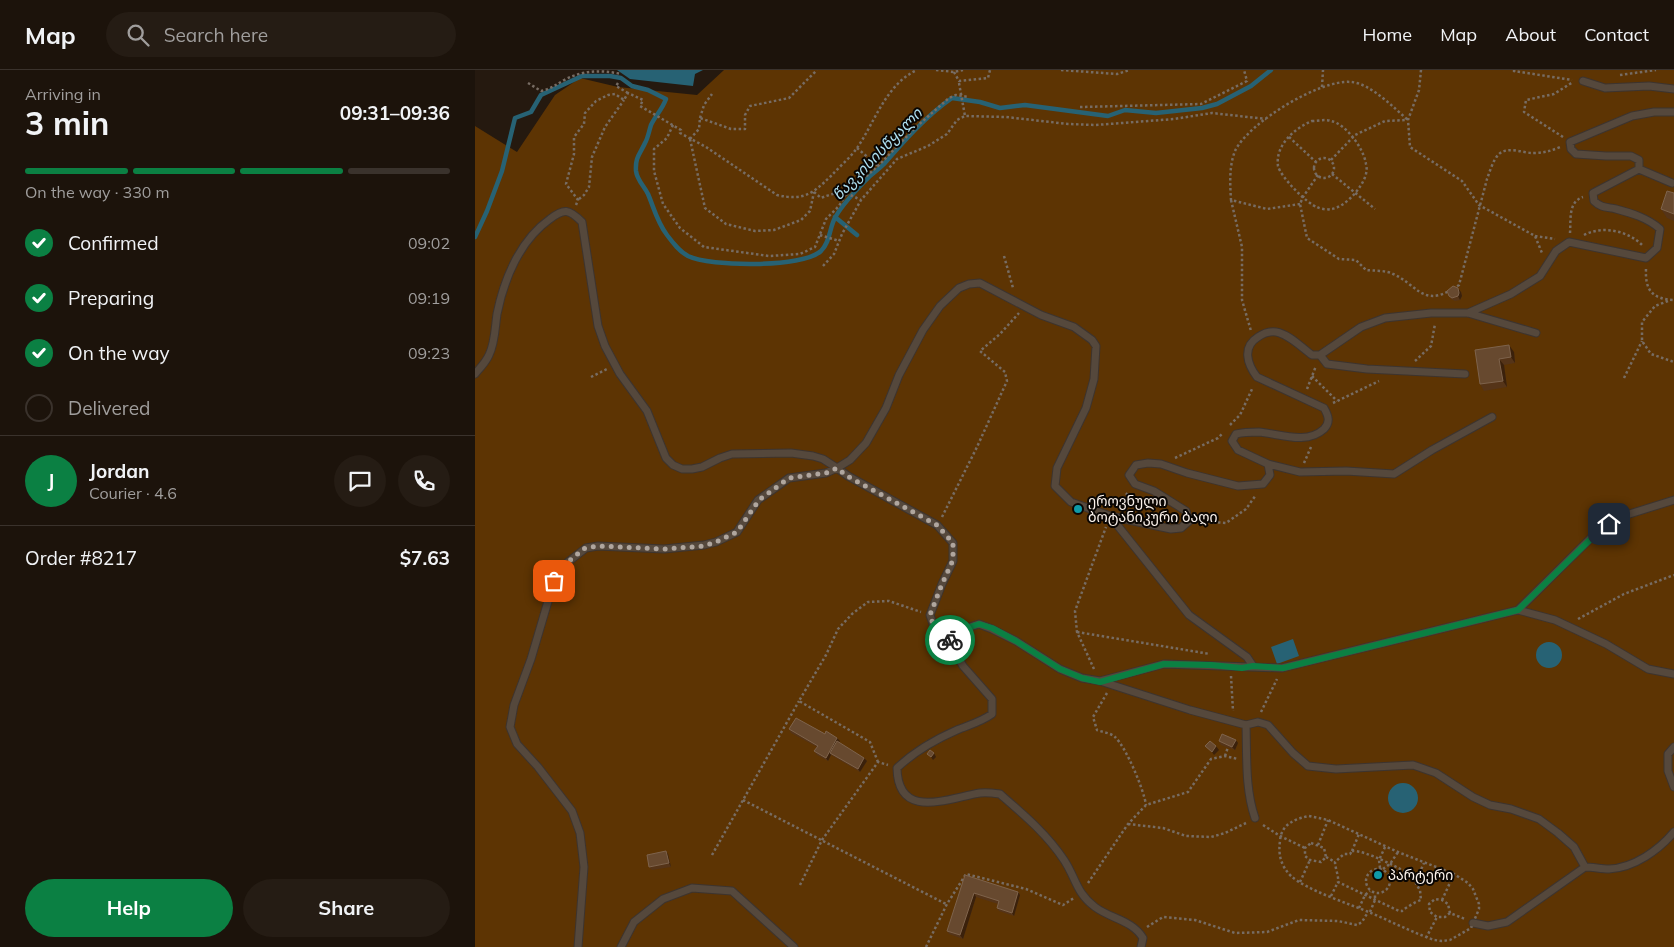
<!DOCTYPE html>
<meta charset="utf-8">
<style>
:root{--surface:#1c130b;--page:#251c14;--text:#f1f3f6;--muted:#a09e9d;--line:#3a322c;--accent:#0b8043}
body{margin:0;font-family:Mulish,"Noto Sans Georgian",sans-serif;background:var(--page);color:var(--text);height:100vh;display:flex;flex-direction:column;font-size:19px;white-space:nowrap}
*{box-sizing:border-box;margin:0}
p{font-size:16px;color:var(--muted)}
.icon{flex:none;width:28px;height:28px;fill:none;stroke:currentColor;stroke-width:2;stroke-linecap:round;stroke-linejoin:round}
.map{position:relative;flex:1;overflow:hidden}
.drawer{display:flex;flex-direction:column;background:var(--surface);width:475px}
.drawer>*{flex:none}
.pin{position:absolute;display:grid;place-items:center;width:42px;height:42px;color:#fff;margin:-21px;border-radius:10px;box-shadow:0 2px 8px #0006}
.courier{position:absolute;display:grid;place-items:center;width:50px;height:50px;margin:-25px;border:4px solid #0b8043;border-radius:50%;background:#fff;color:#222;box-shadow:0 1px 6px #0007}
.head em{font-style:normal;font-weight:700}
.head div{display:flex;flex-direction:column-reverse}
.head{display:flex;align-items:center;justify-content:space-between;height:85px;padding:0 25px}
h1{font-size:32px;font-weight:700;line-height:38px}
.bar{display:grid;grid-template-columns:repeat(4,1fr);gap:8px 5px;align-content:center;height:60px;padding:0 25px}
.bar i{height:6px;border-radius:4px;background:var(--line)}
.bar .current{background:var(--accent)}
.bar p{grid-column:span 4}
.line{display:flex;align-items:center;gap:12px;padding:0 25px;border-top:1px solid var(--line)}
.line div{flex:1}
.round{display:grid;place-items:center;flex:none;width:52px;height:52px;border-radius:26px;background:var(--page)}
ol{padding:0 25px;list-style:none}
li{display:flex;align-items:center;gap:15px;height:55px}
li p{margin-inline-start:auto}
li .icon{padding:5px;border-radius:50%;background:var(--accent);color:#fff;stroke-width:4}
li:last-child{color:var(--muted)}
li i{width:28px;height:28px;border:2px solid var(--line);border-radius:50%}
.action{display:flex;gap:10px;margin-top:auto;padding:10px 25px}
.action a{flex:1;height:58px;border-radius:30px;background:var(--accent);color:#fff;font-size:20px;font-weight:700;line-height:58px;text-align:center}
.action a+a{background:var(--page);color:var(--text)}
header{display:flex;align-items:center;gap:30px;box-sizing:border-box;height:70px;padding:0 25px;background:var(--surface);border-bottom:1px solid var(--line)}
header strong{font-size:24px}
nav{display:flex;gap:28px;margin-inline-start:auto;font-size:18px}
.search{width:350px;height:45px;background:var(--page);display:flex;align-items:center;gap:12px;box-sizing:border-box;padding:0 18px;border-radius:28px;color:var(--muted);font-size:19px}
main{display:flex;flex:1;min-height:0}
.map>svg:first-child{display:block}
.green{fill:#5d3403}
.water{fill:#276274}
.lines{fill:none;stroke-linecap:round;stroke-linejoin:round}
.stream{stroke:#276274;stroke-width:4.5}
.lane-casing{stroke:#3d342f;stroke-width:9}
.path{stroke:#776c63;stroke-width:2.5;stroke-dasharray:2.5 2.5;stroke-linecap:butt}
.lane{stroke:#55483c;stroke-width:7}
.path-bridge{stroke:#776c63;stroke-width:2.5;stroke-dasharray:2.5 2.5;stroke-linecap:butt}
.wall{fill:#553418}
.shaded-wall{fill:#3b210b}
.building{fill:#67492f;stroke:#7e634c}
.done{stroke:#b0a69e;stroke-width:5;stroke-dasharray:0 9}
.route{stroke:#0b8043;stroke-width:6}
.culture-dot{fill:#0f9aa8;stroke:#0a0603;stroke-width:2}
.labels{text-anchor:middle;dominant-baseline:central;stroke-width:4;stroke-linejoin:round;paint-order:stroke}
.poi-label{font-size:14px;fill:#fbf2eb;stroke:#0a0603;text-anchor:start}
.water-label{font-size:15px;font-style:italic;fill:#afe1f2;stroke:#0a0603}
</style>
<header>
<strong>Map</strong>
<div class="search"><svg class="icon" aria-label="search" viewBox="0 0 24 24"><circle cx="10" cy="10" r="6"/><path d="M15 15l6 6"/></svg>Search here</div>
<nav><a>Home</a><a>Map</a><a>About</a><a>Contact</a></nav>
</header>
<main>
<section class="drawer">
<div class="head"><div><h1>3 min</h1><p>Arriving in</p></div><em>09:31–09:36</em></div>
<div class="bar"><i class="current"></i><i class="current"></i><i class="current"></i><i></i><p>On the way · 330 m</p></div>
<ol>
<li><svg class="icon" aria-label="check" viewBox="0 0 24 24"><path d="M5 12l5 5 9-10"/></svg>Confirmed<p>09:02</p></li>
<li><svg class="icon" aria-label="check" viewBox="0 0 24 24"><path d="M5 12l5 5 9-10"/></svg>Preparing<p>09:19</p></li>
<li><svg class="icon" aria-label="check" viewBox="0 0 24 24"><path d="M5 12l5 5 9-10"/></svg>On the way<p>09:23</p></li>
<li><i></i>Delivered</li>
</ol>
<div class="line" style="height:90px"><b class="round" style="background:var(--accent);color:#fff">J</b><div><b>Jordan</b><p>Courier · 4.6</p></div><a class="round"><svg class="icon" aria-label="chat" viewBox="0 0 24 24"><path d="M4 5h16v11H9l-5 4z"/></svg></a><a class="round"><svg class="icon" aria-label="phone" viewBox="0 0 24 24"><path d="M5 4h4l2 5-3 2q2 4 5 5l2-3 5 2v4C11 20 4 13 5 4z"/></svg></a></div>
<div class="line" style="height:65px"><div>Order #8217</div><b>$7.63</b></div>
<div class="action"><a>Help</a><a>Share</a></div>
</section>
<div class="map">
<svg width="1199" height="877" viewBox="0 0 1199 877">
<rect width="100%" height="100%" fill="#25190f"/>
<path class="green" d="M249,0h950v877h-1199v-821l42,26 38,-57 25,-17 38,9 79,8z"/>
<path class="water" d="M142,0h86l-8,4 -2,12 -63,-7z
M818,569l6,17 -22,8 -6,-17z
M1061 585a13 13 0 1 1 26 0a13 13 0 1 1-26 0Z
M913 728a15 15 0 1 1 30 0a15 15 0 1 1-30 0Z"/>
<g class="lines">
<path class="stream" d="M360,147l22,18
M0,167l12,-26 15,-40 13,-53 16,-6 10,-17 41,-19h28l11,2 11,8 16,4 18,9c-4,11 -11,17 -15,26 -2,6 -3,13 -6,18 -5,11 -10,14 -9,28 1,9 8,15 12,23 6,14 9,28 19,41 6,8 12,16 21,21 22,11 115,12 133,-5 10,-10 8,-24 15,-35 8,-14 22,-28 34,-40 5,-4 10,-8 14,-12 21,-24 42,-48 68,-66l28,4 20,6 25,-3 83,11 17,-6 31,3 46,-5 15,-4 34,-18 20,-16"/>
<g class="lane-casing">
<path id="lane" d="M1108,11l22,7 44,-2 25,3
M1164,99l33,14
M993,243l43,-19 29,-18 16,-25 13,-9 77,16 11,-10 3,-19c-12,-11 -29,-16 -44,-20 -9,-2 -15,-1 -22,-8l-1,-8 46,-24v-9l-8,-4h-25l-30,-2 -5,-5 -1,-7 62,-26 22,-4h20
M845,285l7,9 40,5 98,5
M0,304c5,-6 11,-12 14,-19 6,-12 6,-27 8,-41 7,-35 23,-74 53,-95 14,-11 19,-10 32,3l16,104 7,20 15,28 27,37 19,47 7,7 9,4h10l10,-2 18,-9 12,-4 59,-1 22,3 10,3 14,9 13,-8 16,-17 20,-35 13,-33 24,-45 17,-24 19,-18 10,-4 11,-1 61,32 33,12 18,13 4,6 -2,33 -8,29 -29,60 -2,18 16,16 39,14 79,99 58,42 6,9
M793,394l32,8 46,-1 48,3 38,-24 60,-33
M635,446l61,13 10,-1 8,-7 -3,-10 -32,-20 -19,-7 -6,-9 7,-10 12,-2 13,1 26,9 51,13 25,-2 7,-9 -2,-11 -30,-14 -6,-9 4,-7c8,-2 15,-2 23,-2 21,2 48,13 65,-3 7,-7 4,-14 0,-21l-67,-31c-10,-13 -15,-30 1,-40 6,-4 11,-6 18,-5 13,2 26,16 36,23h8l41,-28 24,-9 46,-5h37l68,20
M1043,540l37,10 51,24 42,25 26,5
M474,571l14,25 29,33v15c-11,8 -23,11 -35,16 -23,10 -42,21 -60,38 1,53 51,30 83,25 6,-1 13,0 20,1 23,20 47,40 64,66 12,18 12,33 31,47 16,12 37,13 48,31l-2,9
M625,611l64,-17 118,4 236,-58 82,-81 20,-12 54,-17
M771,655l12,-3 10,3 25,28 15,13 28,3 77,-4 23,8 37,24 17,8 21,4 28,10 19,14 16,14 11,20c8,0 16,2 24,2 25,-1 50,-19 65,-37
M1199,677l-6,7v17l6,16
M998,853l15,3 19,-4 78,-55
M103,877l6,-80 -4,-34 -8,-22 -34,-44 -21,-23 -7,-17 4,-22 17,-46 23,-78 14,-19 18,-14 12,-2 66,3 40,-4 12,-3 21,-10 21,-32 31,-22 37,-5 11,-5 11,8 89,49 16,18v18l-11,23 -12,31 3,9 16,17 12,-11 18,-6 13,5 24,12 44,28 22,9 18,3 90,29 56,15c1,31 -1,64 9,93
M146,877l13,-25 29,-23 29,-11 40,3 62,56"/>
</g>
<path class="path" d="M461,0l18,2 9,-2
M586,0l56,4 13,-4
M946,0l-2,20 -11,30 2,27 52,34 17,24 56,31 7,17
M1040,0l-1,1 58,9
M479,2l5,9 29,-3 2,-8
M1145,5l36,-5
M53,13l13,8c10,-2 16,-7 25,-12 18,-9 36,-9 55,-5
M143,13l-2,3 12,7
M847,17l1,-17
M605,37l121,-3 46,-23 -3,-11
M225,48l4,-13 8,-11
M837,51c6,0 14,-2 19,0 15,3 33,28 35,43 2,7 -1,15 -5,21 -6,10 -18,22 -29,24 -3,1 -12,0 -15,-2 -10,-3 -37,-31 -39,-41 -3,-21 17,-38 34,-45z
M198,55l-6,13 -13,11v22l9,33 17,24 24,19 65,9 31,-2 15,-7 11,-28 13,-13 7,-12 32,-28 38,-39 33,-29 7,-3 13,2
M814,67l27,25
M1088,67l-39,-25 2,-12 28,-6 19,-12
M215,69l15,69 21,16 29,7 19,-1 27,-10 9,-9 4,-19
M215,69l9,-10 1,-11 31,11h14v-14l5,-9 39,-8 28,-28
M382,78l21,18
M839 98a10 10 0 1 1 20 0a10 10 0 1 1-20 0Z
M856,90l24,-25 30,-14 22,-1
M857,104l43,35
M843,105l-15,22 -3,7 7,34 32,21 17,1 10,10c8,1 20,0 27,4 22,9 29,32 56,17
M339,122l7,6c18,-7 22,-7 40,2
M104,129l5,-4 5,-8 3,-30 13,-30 19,-27
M756,130l11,47v53l9,31
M825,134l-33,5 -36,-9c-1,-16 -2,-34 4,-49 13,-28 85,-72 116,-69 19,1 43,26 57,38
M101,135l2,-5 -12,-16 8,-30v-17l10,-13 1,-11 11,-12 12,-6 7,-1 9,6 4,-7 15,7 -3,6 41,24 -1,3 26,14 71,48c27,6 35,-1 54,-19 8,-9 19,-18 26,-28 18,-26 29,-64 60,-78
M1095,163c1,-14 -2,-31 13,-36
M345,165l19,6
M1109,165c19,-10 45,-4 59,11
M1060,166l20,3
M529,186l9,32
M348,196l11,-12 8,-20 19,-34 36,-41 31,-13 19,-12 10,-14 8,-4 41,1 62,7 28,1 78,-6 38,-6 54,6
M1171,199c-1,21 6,30 28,31
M978,219l6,-4 28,-106c3,-8 6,-19 12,-25 9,-8 24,-1 34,-1 10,0 18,-2 27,-6
M1193,231l-13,5 -13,16v19l9,13 23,8
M940,291l16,-15 4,-22
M837,306l25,25
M116,307l16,-8
M1149,308l18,-37
M832,319l9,-23
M858,333l46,-22
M755,355l10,-10 13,-28
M700,388l43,-20 5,-5
M829,393l7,-16
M642,437l12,-16
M467,447l35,-70 30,-66 -2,-9 -25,-21 20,-17 19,-21
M723,451l28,2 20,-14 10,-14
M1103,549l46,-25 50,-19
M602,562l133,22
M619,599l-17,-37 -2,-21 31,-84
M756,606l2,35
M632,623l-14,24 4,13c5,2 14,3 18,7 11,10 29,53 31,68
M786,642l16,-33
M750,686l3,-9
M403,692l-8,-20 -71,-41 27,-46 12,-26 14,-15 16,-12 21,-1 32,11
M268,730l203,104
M834,746l19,4 70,32 56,22 14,9 5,6 6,15v5l-8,19 -21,12 -8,1 -8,-1c-22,-8 -42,-18 -63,-27 -21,-9 -65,-23 -80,-37 -10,-10 -13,-21 -11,-35 1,-17 15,-22 29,-25z
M653,754l35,4 23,8 25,1 14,-4 21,-10
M788,755l17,11 25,12
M836,773l13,5 2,9 -5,5 -11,-2 -5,-4v-8z
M843,775l10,-25
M877,781c14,-1 48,18 62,25l3,2 -1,6 4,6 1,10c-4,1 -16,8 -19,11h-3l-61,-29c1,-6 -3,-14 -3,-20l9,-8h6z
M877,781l7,-17
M237,785l87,-154
M851,787l9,5
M905,798l-1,-8 6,-13
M891 811a12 12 0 1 1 24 0a12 12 0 1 1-24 0Z
M908,799l7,-5 8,-12
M942,808l7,-15
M825,812l10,-22
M613,813l40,-59 18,-19 42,-13 23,-33 14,-3 13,3
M325,815l22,-45 56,-78 10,3
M856,826l7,-14
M967,830l12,-26
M884,838l6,-13 5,-4
M895,842l5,-12v-7
M975,843l-5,4h-8l-7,-5 -1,-8 6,-5 7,1 6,4 2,9 15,6
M672,857l16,-10 32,3 40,13 32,-1 32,-12 39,1 19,4 5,-3 6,-10
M951,868l11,-21
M451,877l21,-43 19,-30 60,15 37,16 11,-7"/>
<use href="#lane" class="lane"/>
<path class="path-bridge" d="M484,13l6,33"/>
</g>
<path class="wall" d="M1199,123v28l-7,-3 -6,-9z
M986,222l1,4 -2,4 -5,1 -4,-2 -2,-3z
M1000,280l39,2 1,11 -11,2 3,22 -23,4 -4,-7z
M314,659l36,5 12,4 3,3 -1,2 25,15 3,3 -7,11 -29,-17 -3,6 -11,-6 -3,-4 3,-4 -26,-14z
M744,671l19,2 -3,7 -14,-5z
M193,784l3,13 -19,3 -3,-3z
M490,805l53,17 2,3 -6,21 -15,-5 -2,-3 1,-4 -22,-7 -13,42 -14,-5 -2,-3z"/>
<path class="shaded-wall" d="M983,218l3,4 1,4 -2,4 -2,-4z
M1034,275l5,7 1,11 -4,-6z
M1024,289l5,6 3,22 -4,-6z
M362,668l3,3 -8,13 -2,-1 1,2 -3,6 -2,-3z
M761,670l2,3 -3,7 -3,-3z
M741,676l3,4 -5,5 -2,-3z
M459,683l2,4 -3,3 -2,-3z
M389,688l3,3 -7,11 -2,-3z
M191,781l2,3 3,13 -2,-4z
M543,822l2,3 -6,21 -2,-3z
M499,823l2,4 -13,42 -3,-4z"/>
<path class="building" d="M1192,121l7,2v21l-13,-5z
M978,216l5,2 1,5 -1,3 -6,2 -3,-2 -2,-5z
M1034,275l2,12 -12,2 4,22 -23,3 -5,-34z
M321,648l29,16 1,-3 11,7 -11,20 -12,-7 4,-5 -29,-17z
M747,664l14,6 -4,7 -13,-6z
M362,671l27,17 -6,11 -28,-16z
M735,671l6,5 -4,6 -7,-6z
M455,680l4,3 -3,4 -4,-3z
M191,781l3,12 -20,4 -2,-12z
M490,805l53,17 -6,21 -15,-5 2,-7 -25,-8 -14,42 -13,-4z"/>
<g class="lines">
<path class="done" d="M79,511l14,-19 17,-14 13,-2 66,3 40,-3 12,-4 21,-10 22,-32 30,-22 37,-5 11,-5 10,8 90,49 16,18v17l-11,24 -12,31 3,9 16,17 1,-1"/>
<path class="route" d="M475,570l11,-10 18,-6 13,4 24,13 44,28 22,9 18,4 64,-18 47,1 31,3 11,-2 30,2 235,-58 82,-80 9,-6"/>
</g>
<g class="culture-dot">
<circle cx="603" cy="439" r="5"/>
<circle cx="903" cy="805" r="5"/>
</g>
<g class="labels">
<g class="poi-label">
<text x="613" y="431">ეროვნული<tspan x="613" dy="16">ბოტანიკური ბაღი</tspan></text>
<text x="913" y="805">პარტერი</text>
</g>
<g class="water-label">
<text transform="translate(402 84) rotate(-46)">წავკისისწყალი</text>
</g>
</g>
</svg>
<div class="pin" style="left:79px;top:511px;background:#ea580c"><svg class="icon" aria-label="bag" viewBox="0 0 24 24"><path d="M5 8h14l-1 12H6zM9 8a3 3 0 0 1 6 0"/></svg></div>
<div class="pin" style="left:1134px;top:454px;background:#1f2937"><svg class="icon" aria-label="home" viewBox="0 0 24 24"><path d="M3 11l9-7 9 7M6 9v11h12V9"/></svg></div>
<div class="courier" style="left:475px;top:570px"><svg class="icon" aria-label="bike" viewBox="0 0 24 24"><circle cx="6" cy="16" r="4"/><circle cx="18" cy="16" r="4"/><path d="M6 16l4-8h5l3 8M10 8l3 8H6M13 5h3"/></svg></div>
</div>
</main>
